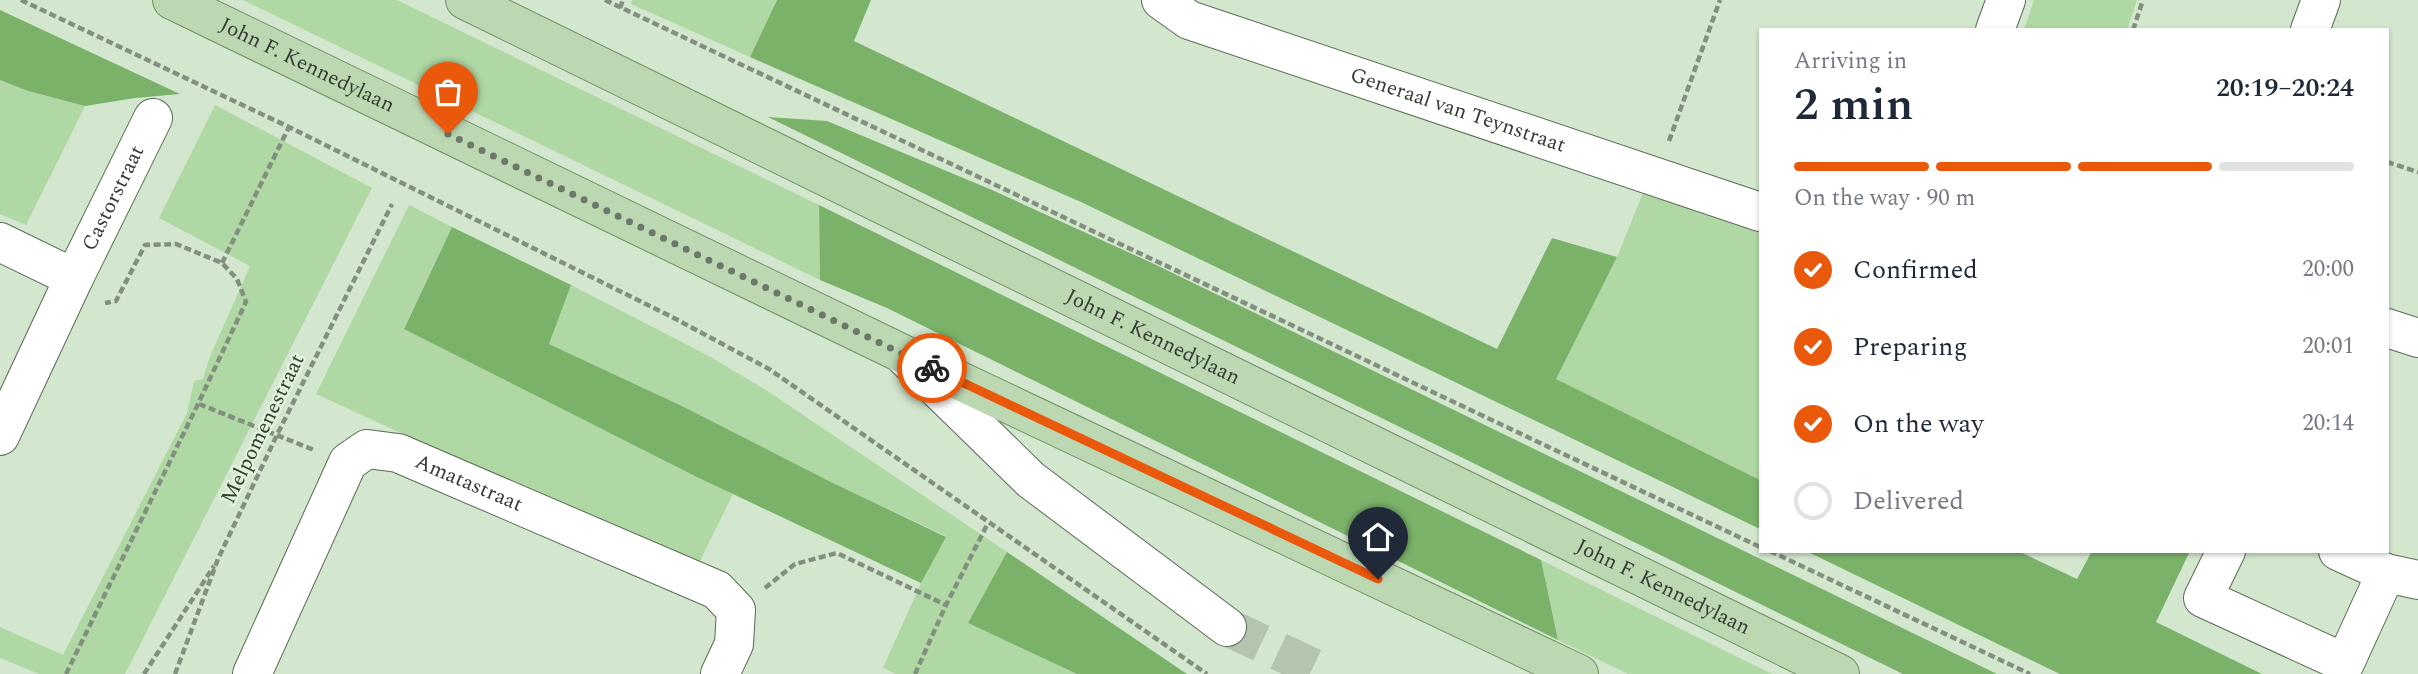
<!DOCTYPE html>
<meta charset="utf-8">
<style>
:root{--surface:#fff;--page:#f2f2f3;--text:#1f2937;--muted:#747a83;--line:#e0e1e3;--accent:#ea580c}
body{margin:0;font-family:Spectral,serif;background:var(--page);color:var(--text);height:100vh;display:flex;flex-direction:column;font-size:26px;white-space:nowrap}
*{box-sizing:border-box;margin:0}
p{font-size:23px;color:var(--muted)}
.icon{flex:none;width:38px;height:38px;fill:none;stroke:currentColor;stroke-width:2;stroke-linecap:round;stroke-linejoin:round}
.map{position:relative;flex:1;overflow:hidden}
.drawer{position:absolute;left:1759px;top:28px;width:630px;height:525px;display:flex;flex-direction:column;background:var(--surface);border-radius:0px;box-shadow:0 2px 5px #0004}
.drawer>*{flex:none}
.pin{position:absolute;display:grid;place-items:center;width:60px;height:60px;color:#fff;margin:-72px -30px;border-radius:50% 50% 50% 0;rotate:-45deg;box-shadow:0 0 7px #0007}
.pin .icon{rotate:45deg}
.courier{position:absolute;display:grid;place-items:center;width:70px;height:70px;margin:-35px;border:5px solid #ea580c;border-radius:50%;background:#fff;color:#222;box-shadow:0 2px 9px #0007}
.headline em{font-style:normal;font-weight:600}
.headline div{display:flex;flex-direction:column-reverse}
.headline{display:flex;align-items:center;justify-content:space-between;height:119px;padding:0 35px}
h1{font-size:46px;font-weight:600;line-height:52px}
.bar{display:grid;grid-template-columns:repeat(4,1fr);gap:10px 7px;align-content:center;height:84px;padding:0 35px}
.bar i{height:9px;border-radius:5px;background:var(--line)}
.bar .on{background:var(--accent)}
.bar p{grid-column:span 4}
ol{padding:0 35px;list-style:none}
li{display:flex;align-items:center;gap:21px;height:77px}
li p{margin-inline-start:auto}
li .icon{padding:7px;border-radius:50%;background:var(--accent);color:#fff;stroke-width:4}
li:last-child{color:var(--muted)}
li i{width:38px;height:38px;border:4px solid var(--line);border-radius:50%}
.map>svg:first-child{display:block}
.green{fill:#afd8a4}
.forest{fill:#7bb26a}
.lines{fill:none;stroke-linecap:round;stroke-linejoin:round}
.minor-tunnel{stroke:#b3c4af;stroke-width:38;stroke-dasharray:38 19;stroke-linecap:butt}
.minor-casing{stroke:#5b6b56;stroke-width:40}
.major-casing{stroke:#6f9165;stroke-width:40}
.path{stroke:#83907f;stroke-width:4.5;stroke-dasharray:7 3.5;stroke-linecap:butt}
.minor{stroke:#fff;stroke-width:38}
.major{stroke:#bbd8b3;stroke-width:38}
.done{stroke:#6c7869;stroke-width:7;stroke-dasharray:0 12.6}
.route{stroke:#ea580c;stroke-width:9}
.labels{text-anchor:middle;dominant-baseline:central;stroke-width:5;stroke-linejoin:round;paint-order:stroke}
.street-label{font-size:21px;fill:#353d33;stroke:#e0f4db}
</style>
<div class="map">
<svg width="2418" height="674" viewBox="0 0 2418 674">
<rect width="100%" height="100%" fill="#d3e6ce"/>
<path class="green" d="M243,0h154l422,205 1,75z
M632,0h145l-27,57 -119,-53z
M2034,0h103l-10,30h-103z
M0,80l28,11 57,15 -59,119 -26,-11z
M215,105l157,83 -247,486h-86l-39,-16v-31l63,28 124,-242 7,-32 9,-2 6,-20 41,-93 -91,-48z
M1643,193l117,40v247l-205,-101 62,-122z
M409,205l43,22 -48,101 329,166 -37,75 -380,-175z
M571,285l136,70 62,37 238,160 -39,71 109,51h-181l-13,-6 38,-85 25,-47 -117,-55 -145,-74 -135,-63z
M1541,560l231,114h-144l-70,-34z"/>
<path class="forest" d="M777,0h94l-17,41 643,308 55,-111 65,19 -61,122 204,101v49l-679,-327 -331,-145z
M0,10l180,84 -45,4 -50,8 -57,-15 -28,-11z
M768,117l59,4 165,69 160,73 845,411h-94z
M819,205l722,355 17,80 -671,-332 -67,-28z
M452,227l119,58 -22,59 135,63 145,74 117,56 -25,46 -224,-106 -293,-148z
M1806,551h212l59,28 15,-28h98l-34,71 106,52h-202z
M1007,552l171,116 9,6h-110l-109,-51z"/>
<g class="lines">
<path class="minor-tunnel" d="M1227,627l100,47"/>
<g class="minor-casing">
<g id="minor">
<path id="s1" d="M1161,0l28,20 571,192"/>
<path d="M1995,30l11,-30"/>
<path d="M2310,30l11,-30"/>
<path d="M0,242l74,36 -74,158"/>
<path id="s2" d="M74,278l79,-160"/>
<path d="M2387,328l31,10"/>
<path d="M905,357l126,123 196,147"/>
<path d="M2226,551l-23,47 142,65 41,-90"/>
<path d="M2338,551l48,22 32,7"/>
<path id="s3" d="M252,674l96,-212 19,-13 31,4 319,137 19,20 -2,34 -14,30"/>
</g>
</g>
<g class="major-casing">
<g id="major">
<path id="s4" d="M172,0l729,353 678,321"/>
<path id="s5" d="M465,0l1375,674"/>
</g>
</g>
<path class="path" d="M21,0l268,127 383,190 97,52 438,305
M605,0l1155,547
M620,8l3,-8
M2133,30l10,-30
M1669,141l51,-141
M2387,162l31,10
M222,263l67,-136
M199,404l115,46
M1770,551l260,123
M765,588l30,-24 42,-11 109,52
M66,674l132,-270 48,-102 -9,-23 -15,-16 -46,-19 -31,1 -29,56 -11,2
M144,674l70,-108
M175,674l43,-115 58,-122 116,-233
M915,674l31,-69 42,-82"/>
<use href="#minor" class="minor"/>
<use href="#major" class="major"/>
</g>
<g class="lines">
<path class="done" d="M448,134l484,234"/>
<path class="route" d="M932,368l446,211"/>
</g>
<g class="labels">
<g class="street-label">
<text stroke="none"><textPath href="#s4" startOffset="150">John F. Kennedylaan</textPath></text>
<text stroke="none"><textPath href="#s1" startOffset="318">Generaal van Teynstraat</textPath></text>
<text stroke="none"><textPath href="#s2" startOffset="89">Castorstraat</textPath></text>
<text stroke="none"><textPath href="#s5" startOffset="766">John F. Kennedylaan</textPath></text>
<text transform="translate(263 429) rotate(-64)">Melpomenestraat</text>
<text stroke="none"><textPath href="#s3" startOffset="364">Amatastraat</textPath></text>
<text stroke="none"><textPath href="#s5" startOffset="1334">John F. Kennedylaan</textPath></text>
</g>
</g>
</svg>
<div class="pin" style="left:448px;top:134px;background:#ea580c"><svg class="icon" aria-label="bag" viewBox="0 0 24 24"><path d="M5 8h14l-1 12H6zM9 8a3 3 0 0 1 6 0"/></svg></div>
<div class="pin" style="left:1378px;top:579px;background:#1f2937"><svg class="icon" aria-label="home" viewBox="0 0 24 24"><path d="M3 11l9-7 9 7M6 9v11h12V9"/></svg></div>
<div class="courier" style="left:932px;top:368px"><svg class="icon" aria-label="bike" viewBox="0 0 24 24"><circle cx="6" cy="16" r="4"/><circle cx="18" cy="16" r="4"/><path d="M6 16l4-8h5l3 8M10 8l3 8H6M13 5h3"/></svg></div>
<section class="drawer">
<div class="headline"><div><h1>2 min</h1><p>Arriving in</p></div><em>20:19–20:24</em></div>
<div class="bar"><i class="on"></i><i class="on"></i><i class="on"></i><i></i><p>On the way · 90 m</p></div>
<ol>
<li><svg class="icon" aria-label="check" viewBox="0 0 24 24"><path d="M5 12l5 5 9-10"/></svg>Confirmed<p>20:00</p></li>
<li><svg class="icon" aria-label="check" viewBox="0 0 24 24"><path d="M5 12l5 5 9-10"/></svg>Preparing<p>20:01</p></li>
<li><svg class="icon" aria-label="check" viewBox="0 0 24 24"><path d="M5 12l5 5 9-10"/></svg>On the way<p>20:14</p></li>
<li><i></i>Delivered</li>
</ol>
</section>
</div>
